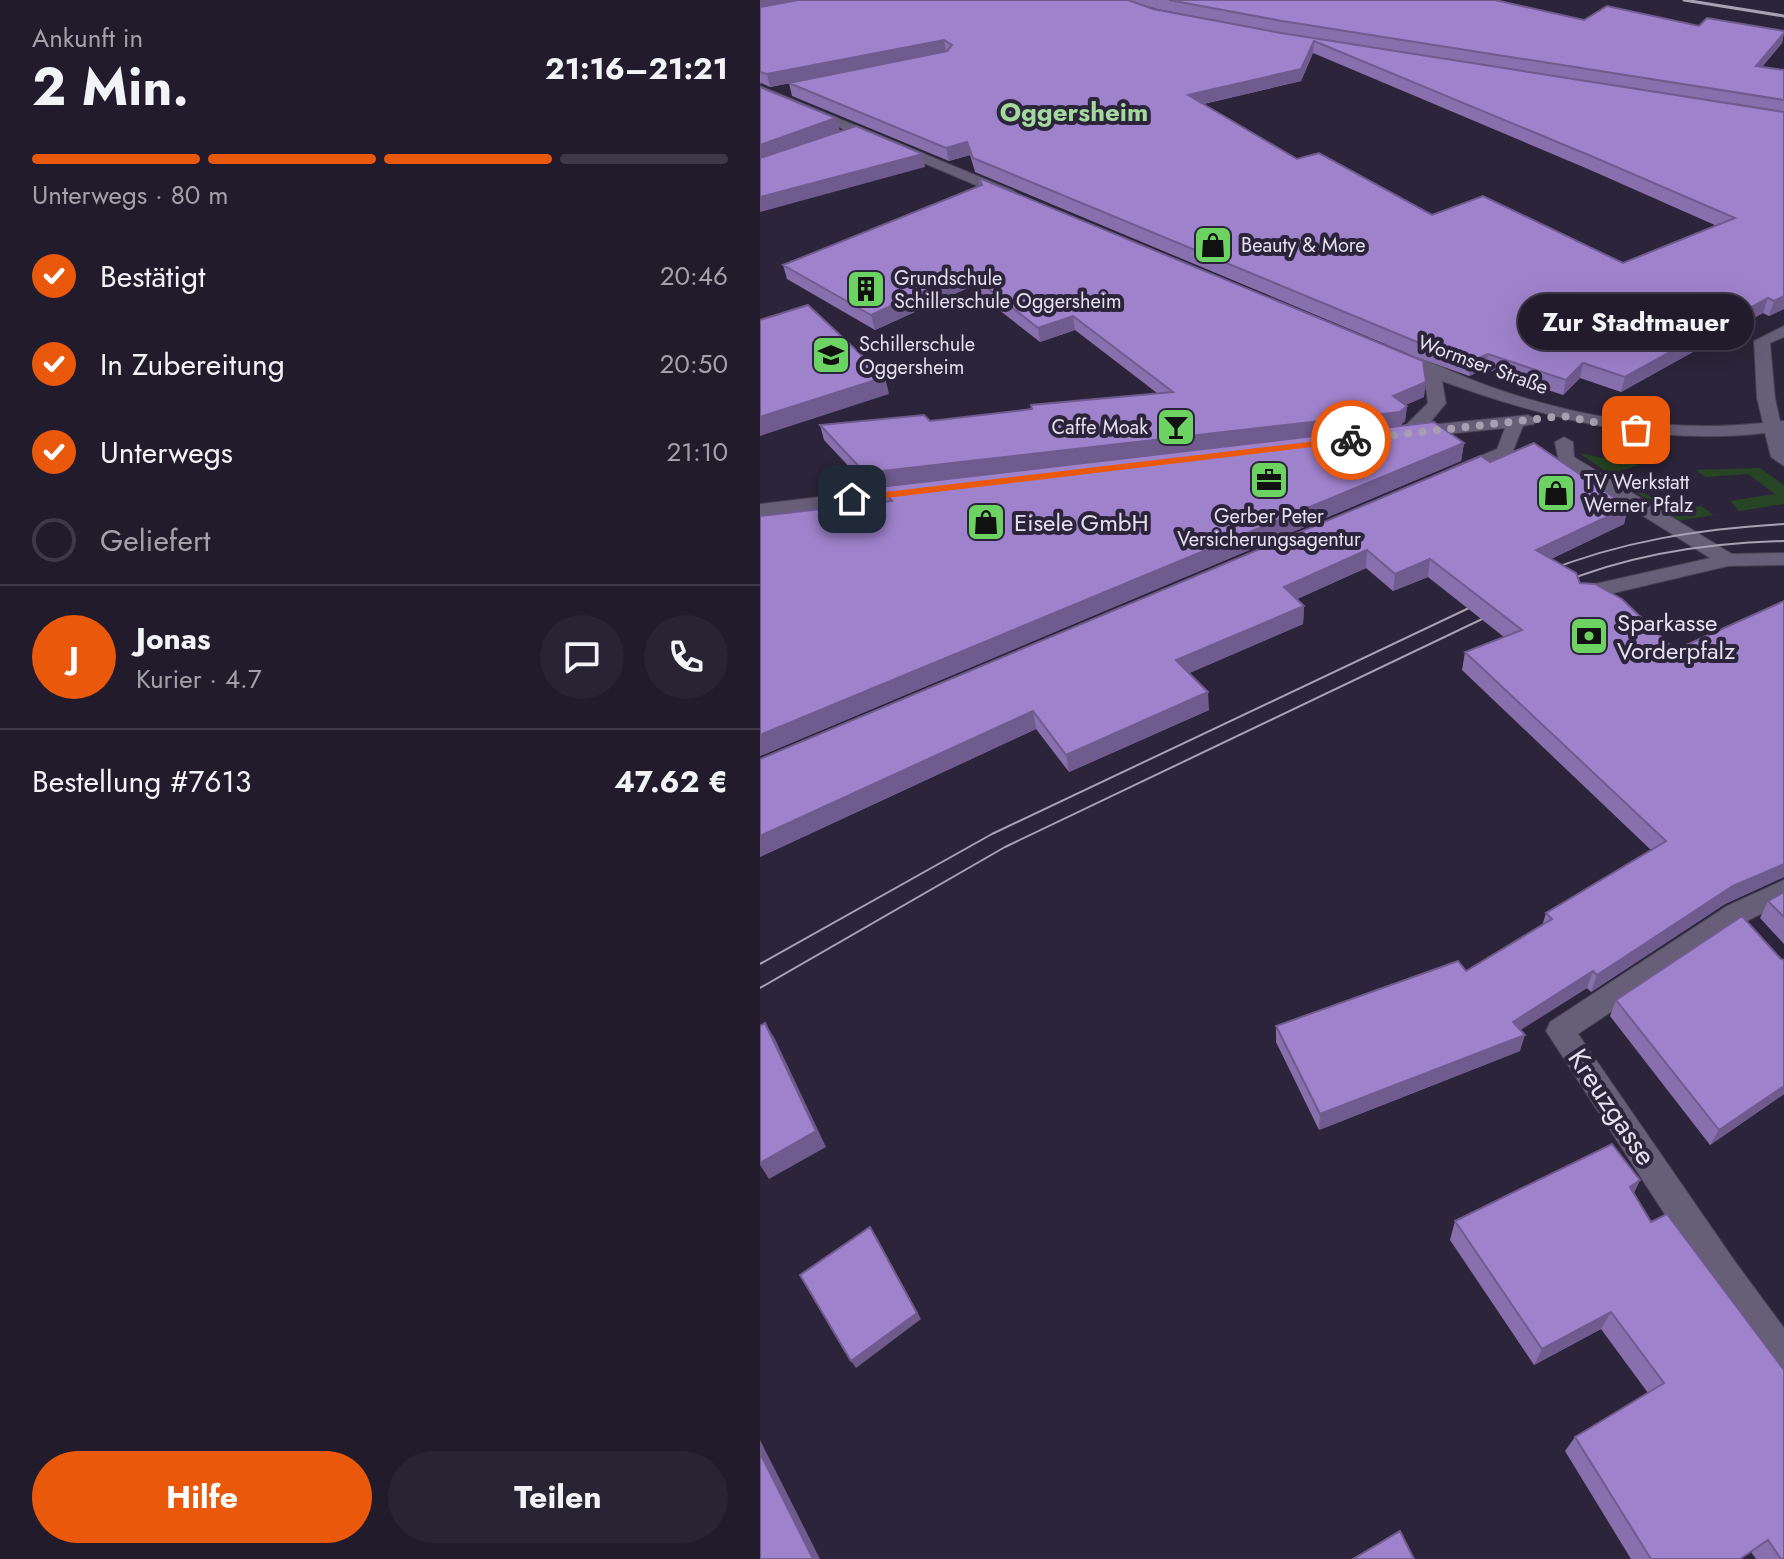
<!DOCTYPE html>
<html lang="de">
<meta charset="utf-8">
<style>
:root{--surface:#211b2c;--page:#292434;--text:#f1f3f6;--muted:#a2a1a9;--line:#3e3948;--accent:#ea580c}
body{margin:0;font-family:Jost,sans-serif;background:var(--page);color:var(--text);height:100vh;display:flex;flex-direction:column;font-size:30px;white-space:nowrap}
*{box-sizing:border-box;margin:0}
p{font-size:26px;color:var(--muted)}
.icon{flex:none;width:44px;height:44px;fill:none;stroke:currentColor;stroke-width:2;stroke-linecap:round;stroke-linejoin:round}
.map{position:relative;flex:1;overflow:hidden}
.side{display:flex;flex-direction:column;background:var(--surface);width:760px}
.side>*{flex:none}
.pin{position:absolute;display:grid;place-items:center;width:68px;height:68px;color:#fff;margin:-34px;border-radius:16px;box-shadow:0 4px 12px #0006}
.courier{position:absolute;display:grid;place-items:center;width:80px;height:80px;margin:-40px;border:6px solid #ea580c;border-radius:50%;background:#fff;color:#222;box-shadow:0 2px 10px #0007}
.bubble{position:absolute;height:56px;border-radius:28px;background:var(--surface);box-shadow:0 8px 32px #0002,0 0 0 2px var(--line);font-size:26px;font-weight:700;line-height:56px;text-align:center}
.head em{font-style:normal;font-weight:700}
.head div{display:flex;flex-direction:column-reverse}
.head{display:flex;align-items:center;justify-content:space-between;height:136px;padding:0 32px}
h1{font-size:52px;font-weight:700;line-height:60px}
.bar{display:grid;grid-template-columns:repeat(4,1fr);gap:12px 8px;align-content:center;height:96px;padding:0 32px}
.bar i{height:10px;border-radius:6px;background:var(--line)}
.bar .active{background:var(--accent)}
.bar p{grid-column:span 4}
.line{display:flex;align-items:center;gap:20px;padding:0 32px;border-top:2px solid var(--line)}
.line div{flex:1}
.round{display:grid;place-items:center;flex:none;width:84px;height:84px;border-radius:42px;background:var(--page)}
ol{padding:0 32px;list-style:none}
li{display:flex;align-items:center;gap:24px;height:88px}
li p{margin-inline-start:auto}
li .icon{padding:8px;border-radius:50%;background:var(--accent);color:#fff;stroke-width:4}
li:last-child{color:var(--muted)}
li i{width:44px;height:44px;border:4px solid var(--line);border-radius:50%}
.primary-button{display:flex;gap:16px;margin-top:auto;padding:16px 32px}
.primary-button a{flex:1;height:92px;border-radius:48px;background:var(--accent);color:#fff;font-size:32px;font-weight:700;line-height:92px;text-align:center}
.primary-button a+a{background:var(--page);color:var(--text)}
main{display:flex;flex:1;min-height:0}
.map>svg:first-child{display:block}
.green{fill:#274524}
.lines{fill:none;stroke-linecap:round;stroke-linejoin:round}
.minor-casing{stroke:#474053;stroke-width:2}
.minor{fill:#675e77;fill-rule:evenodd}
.tram{stroke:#a7a1b3;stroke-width:2}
.rail{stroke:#a7a1b3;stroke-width:3}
.wall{fill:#8870af;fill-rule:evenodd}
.shaded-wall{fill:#6f5b8e}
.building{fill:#9e82cb;stroke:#6f5b8e;stroke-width:2;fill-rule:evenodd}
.route{fill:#ea580c}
.done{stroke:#a59fb0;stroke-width:8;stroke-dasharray:0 14.4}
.labels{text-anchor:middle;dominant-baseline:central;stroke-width:8;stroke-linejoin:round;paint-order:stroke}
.far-poi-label{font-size:20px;fill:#e6e1f0;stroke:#2c243a;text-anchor:start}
.far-street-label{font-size:20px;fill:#e6e1f0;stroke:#2c243a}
.poi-label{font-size:24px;fill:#e6e1f0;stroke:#2c243a;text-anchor:start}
.far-district-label{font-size:26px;font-weight:bold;fill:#a3d99c;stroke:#2c243a}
.near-street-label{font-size:28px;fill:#e6e1f0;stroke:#2c243a}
</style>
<main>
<section class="side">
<div class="head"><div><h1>2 Min.</h1><p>Ankunft in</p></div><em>21:16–21:21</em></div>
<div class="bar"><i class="active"></i><i class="active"></i><i class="active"></i><i></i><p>Unterwegs · 80 m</p></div>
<ol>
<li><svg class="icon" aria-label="check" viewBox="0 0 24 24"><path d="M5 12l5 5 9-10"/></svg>Bestätigt<p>20:46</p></li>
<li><svg class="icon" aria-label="check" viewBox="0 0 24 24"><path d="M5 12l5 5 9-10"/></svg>In Zubereitung<p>20:50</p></li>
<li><svg class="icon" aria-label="check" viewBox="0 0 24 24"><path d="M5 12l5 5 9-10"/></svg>Unterwegs<p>21:10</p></li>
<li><i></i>Geliefert</li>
</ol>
<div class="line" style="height:144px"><b class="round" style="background:var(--accent);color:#fff">J</b><div><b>Jonas</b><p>Kurier · 4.7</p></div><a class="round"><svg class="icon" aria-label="chat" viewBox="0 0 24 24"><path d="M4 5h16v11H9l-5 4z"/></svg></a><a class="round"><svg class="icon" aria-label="phone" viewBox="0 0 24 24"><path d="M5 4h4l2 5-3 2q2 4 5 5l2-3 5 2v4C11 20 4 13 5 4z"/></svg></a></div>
<div class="line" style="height:104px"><div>Bestellung #7613</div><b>47.62 €</b></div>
<div class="primary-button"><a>Hilfe</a><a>Teilen</a></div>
</section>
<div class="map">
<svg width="1024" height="1559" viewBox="0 0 1024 1559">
<rect width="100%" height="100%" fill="#2c243a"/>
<path class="green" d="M819,453l59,12 -22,8 53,37 32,-4 13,9 -36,6z
M1000,468l24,17v19l-45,7 -9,-10 45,-7 -27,-20 -42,3 -11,-7z"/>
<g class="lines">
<g class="minor-casing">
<path id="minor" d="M0,86l254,105 2,3 -12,3 -244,-103z
M1024,326v11l-14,6 5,55 5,23h4v45l-13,-9 -6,-24c-112,13 -218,-14 -323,-52l4,22 -18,22 100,-10 9,5 -3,4 -11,2 -12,30 -53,22 -9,-6 2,-4 46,-19 8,-21 -98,10 -9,-5 30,-30 -4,-29 -37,-15 -2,-4 8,-5c33,8 66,26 98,37 88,31 179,46 272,36l-6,-25 -3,-57z
M804,437l9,5 1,15 158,97 52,-1v12l-56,1 -144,34 -7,-2 -3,-5 3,-5 133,-30 -151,-95 -4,-21z
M153,486l7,2 2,4 -2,4 -160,20v-12z
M1024,880v22l-39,20 -167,112 158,229 48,65v45l-12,-5 -60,-81 -166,-256 4,-9 177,-116z"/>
</g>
<use href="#minor" class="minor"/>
<path class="tram" d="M782,573c78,-32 158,-44 242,-49
M799,584c72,-30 147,-41 225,-43
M0,964l232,-130 496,-235
M0,988l245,-141 496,-237"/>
<path class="rail" d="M924,0l100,16"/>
</g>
<path class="wall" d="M0,0h735l89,20 200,11 -2,12 -20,24 22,3v239l-15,7 -6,-3 -142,79 -41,-14 -17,17 -78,-26 -16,7 -53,-19 -441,-185 -5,-17 -21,6 -157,-65 -3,-13 7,-1 -26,5 -9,-4 -1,1zM373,2l24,7 125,24 -129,-24zM553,53l275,116 129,57 -94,37 -191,-48 -135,-56 -93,-55 97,-23z
M219,178l445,219 -19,8 2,1 -2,15 -6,5 65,17 -3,18 -701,295v-240l123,-14 -4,-15 -10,1 -45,-48 -4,-15 110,-4 227,-28 -82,-63 -35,12 -70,-55 -95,43 -88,-51 -4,-14 197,-80z
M730,462l138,45 -4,17 -73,35 29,24 95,67 109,-49v276l-59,27 -134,88 -4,-4 -67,42v21l-201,79 -43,-88v-16l190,-55 76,-45 4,-13 105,-63 -189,-180 3,-18 39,-15 -76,-60 -35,14 -27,-23 -69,31 7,7 -1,18 -114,49 20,37 -140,62 -33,-43 -276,128z
M1024,892v52l-24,-26 8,-17z
M1021,959l3,1v134l-74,51 -100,-129 6,-16z
M880,1180l-6,13 150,366h-28l-5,-7 -11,7h-109l-66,-108 10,-14 73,-44 -47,-64 -67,36 -84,-125 5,-19z"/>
<path class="shaded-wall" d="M0,0h44l-44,7z
M1024,33l-2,10 -30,35 4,-12z
M184,40l2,12 -176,35 -3,-13z
M554,41l-1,12 -12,28 -112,26 -1,-12z
M76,118l4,13 -80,29v-15z
M207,142l3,13 -21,6 -3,-13z
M163,154l2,13 -165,45v-15z
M207,272l3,15 -95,43 -4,-15z
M1024,296v13l-15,7 5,-15z
M1008,298l-5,15 -142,79 4,-15z
M313,316l2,14 -35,12 -2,-14z
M728,354l-3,15 -16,7 2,-15z
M823,363l-3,15 -17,17 3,-15z
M125,377l4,17 -129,42v-19z
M666,382l-2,15 -32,14 1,-15z
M647,406l-2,15 -6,6 -530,61 -4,-15z
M704,443l-3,18 -701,295v-21z
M868,507l-4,17 -92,44 4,-18z
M607,550l-1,18 -82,37v-18z
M670,559l-2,18 -35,14 2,-17z
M544,606l-1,18 -125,54 -2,-18z
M448,692l1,18 -140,62 -3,-17z
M273,711l3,18 -276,128v-21z
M1024,864v13l-59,27 -134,88 6,-17 136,-89z
M833,971l-6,17 -79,50 5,-16z
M5,1023l10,16 51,108 -57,32 -9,-14z
M765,1035l-5,16 -201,79 1,-16z
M1024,1086v8l-74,51 9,-15z
M880,1180l-10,20v-13z
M115,1234l46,85 -65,49 -5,-7z
M851,1312l-10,17 -67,36 8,-16z
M0,1440l60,119h-7l-53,-106z"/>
<path class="building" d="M38,0h330l25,9 128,24 503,79v184l-10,5 -6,-3 -143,79 -42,-14 -17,17 -78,-26 -17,7 -54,-19 -444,-184 -6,-16 -21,6 -157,-65 158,-32 5,-6 -8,-5 -177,34 -7,-2v-65zM554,41l277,115 144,62 -112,45 -140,-67 -51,19 -113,-62 -22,6 -109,-64 113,-26z
M409,0h326l89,20 23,-14 92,20 8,-8 77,13v2l-28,33 28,4v30l-502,-79z
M0,87l76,31 -76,27z
M96,126l67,28 -163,43v-39z
M219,178l444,183 3,21 -33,14 14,10 -7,6 -535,61 -45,-48 104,-10 6,6 102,-12 -1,-4 142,-13 -100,-76 -35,12 -71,-56 -96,43 -88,-50 199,-80z
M48,305l77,72 -125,40v-97z
M674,422l30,21 -704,292v-219l132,-15 -13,-14z
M774,443l94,64 -92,43 40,23 4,10 15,1 27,15 53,51 109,-49v263l-51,22 -136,89 -4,-4 -80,51 12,13 -205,79 -44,-88 182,-65 8,10 86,-52 -6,-6 120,-72 -201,-189 57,-22 -92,-71 -35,15 -28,-24 -83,37 20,19 -128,54 32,32 -142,63 -33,-44 -273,125v-77l721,-303 9,6z
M1024,892v25l-16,-16z
M982,916l39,43 3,1v126l-65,44 -103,-130z
M5,1023l51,108 -56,32v-137z
M852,1144l28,36 -10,7 21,35 16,-8 117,156v189h-3l-13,-19 -28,19h-89l-76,-122 89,-54 -53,-71 -69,37 -87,-128z
M110,1227l47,86 -66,48 -51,-86z
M0,1453l53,106h-53z
M640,1531l14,28h-61z"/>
<path class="route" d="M591,437l3,5 -502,60 -5,-3 5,-3z"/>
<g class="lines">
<path class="done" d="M591,440l212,-24 73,14"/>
</g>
<defs>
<g id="shop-square" transform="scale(2)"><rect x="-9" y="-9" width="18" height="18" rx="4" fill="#6cd362" stroke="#2c243a"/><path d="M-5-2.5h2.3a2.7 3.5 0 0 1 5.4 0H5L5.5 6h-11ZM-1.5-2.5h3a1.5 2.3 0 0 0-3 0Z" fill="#111"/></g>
<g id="building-square" transform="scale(2)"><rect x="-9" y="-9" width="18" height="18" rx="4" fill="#6cd362" stroke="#2c243a"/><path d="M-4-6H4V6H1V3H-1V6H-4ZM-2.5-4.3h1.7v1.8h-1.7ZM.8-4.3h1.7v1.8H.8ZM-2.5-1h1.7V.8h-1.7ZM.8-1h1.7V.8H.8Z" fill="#111"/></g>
<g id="school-square" transform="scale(2)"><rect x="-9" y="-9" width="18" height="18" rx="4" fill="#6cd362" stroke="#2c243a"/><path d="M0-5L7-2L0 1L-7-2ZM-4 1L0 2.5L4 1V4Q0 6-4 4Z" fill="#111"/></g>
<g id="bar-square" transform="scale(2)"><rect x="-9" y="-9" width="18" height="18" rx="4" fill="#6cd362" stroke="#2c243a"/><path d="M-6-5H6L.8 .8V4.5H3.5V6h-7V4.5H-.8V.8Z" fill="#111"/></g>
<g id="office-square" transform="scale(2)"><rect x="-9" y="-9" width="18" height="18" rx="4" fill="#6cd362" stroke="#2c243a"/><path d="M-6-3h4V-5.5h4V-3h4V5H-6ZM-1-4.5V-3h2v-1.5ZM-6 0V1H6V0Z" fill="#111"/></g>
<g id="bank-square" transform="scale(2)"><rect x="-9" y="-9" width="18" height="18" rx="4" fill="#6cd362" stroke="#2c243a"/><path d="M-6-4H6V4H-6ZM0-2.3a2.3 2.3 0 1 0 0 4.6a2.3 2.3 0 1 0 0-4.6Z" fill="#111"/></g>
</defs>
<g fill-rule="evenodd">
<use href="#shop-square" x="453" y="245"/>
<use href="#building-square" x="106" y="289"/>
<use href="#school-square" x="71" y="355"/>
<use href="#bar-square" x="416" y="427"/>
<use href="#office-square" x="509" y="480"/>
<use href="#shop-square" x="796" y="493"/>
<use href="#shop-square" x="226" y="522"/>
<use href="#bank-square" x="829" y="636"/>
</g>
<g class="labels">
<g class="far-poi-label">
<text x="481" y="245">Beauty &amp; More</text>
<text x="134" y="278">Grundschule<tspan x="134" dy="23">Schillerschule Oggersheim</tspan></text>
<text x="99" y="344">Schillerschule<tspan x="99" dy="23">Oggersheim</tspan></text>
<text x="388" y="427" text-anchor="end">Caffe Moak</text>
<text x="824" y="482">TV Werkstatt<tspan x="824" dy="23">Werner Pfalz</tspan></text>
<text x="509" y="516" text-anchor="middle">Gerber Peter<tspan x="509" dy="23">Versicherungsagentur</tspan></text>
</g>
<g class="far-street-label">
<text transform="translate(723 365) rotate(20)">Wormser Straße</text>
</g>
<g class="poi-label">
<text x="254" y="522">Eisele GmbH</text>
<text x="857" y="622">Sparkasse<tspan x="857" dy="28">Vorderpfalz</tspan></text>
</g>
<g class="far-district-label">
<text x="314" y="112">Oggersheim</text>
</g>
<g class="near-street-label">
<text transform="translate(852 1107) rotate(56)">Kreuzgasse</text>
</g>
</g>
</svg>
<div class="pin" style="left:876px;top:430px;background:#ea580c"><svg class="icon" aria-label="bag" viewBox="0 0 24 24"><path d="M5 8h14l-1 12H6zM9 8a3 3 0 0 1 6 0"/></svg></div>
<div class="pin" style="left:92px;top:499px;background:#1f2937"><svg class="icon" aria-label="home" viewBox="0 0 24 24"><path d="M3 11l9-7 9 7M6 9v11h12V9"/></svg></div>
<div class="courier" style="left:591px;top:440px"><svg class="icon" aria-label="bike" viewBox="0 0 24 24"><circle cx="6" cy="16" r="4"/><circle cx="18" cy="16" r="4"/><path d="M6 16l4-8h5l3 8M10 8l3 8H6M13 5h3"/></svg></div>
<div class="bubble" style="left:758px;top:294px;width:236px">Zur Stadtmauer</div>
</div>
</main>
